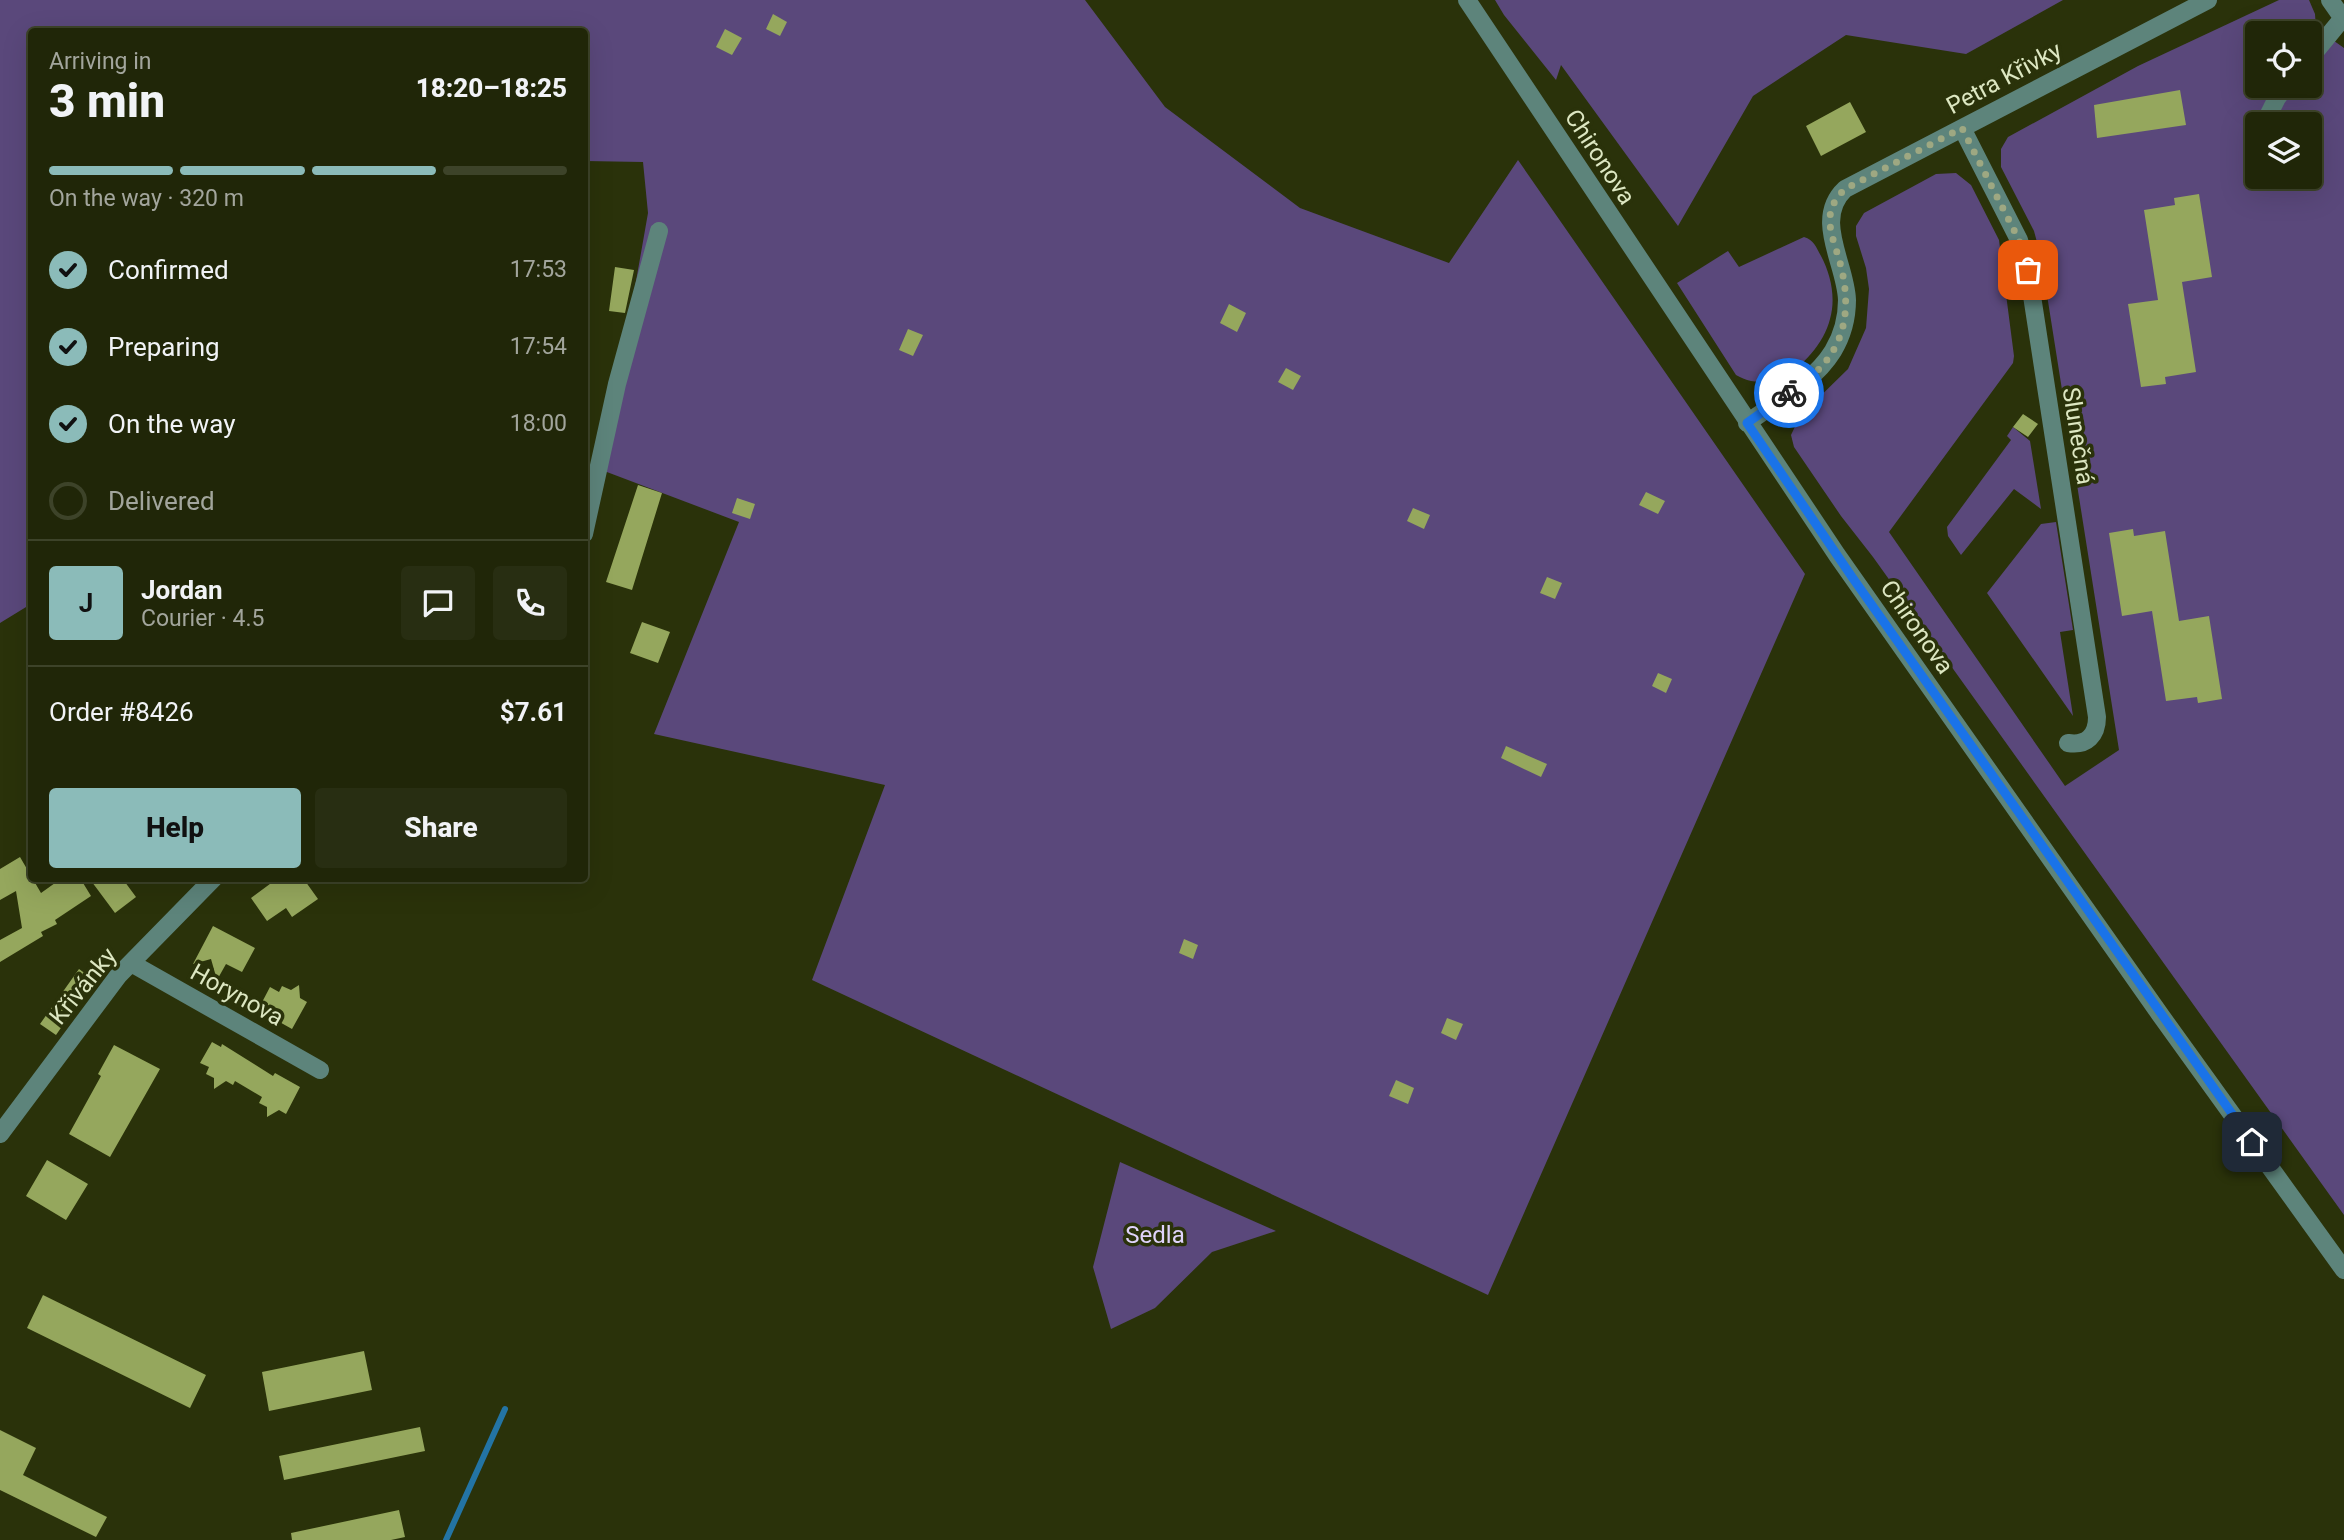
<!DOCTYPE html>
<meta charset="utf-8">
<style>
:root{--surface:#202608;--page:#282e12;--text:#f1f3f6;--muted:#a2a59c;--line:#3d4329;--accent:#8bbbb9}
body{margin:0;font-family:Roboto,sans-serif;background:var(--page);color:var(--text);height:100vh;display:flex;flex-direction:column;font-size:26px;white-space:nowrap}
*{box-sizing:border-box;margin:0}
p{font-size:23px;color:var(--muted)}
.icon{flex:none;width:38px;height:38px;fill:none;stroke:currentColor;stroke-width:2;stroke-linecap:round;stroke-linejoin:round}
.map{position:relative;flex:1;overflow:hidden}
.panel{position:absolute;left:28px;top:28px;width:560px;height:854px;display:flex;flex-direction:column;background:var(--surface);border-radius:7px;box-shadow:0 7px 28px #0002,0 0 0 2px var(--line)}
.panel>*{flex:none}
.fabs{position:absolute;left:2245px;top:21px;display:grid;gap:14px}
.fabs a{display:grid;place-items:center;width:77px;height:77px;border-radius:7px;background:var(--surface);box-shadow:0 7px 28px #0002,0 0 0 2px var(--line);font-size:35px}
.pin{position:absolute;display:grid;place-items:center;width:60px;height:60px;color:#fff;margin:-30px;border-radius:14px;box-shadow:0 4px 10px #0006}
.courier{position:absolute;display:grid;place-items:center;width:70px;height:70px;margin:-35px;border:5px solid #1a73e8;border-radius:50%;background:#fff;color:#222;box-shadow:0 2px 9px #0007}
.head em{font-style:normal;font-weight:800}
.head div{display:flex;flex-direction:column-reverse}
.head{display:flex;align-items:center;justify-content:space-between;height:119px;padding:0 21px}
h1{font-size:46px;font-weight:800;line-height:52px}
.bar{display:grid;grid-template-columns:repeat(4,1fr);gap:10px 7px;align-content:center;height:84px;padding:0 21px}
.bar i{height:9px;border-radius:5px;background:var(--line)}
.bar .selected{background:var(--accent)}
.bar p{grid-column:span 4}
.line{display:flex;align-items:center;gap:18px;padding:0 21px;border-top:2px solid var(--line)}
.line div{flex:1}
.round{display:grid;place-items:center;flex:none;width:74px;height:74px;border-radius:7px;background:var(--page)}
ol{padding:0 21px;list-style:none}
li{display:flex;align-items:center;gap:21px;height:77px}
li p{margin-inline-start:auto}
li .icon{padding:7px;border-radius:50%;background:var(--accent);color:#111;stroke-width:4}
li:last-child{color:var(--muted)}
li i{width:38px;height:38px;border:4px solid var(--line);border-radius:50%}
.cta{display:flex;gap:14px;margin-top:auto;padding:14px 21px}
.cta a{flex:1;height:80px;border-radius:7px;background:var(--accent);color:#111;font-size:28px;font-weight:800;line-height:80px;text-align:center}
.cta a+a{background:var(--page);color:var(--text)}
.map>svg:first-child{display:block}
.green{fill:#5a487b;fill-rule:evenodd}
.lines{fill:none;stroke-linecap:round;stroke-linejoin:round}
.stream{stroke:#2374a4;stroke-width:6}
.building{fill:#95a75d}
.minor{stroke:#5d847b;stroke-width:18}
.done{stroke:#9ea882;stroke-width:7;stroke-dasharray:0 12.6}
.route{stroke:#1a73e8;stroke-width:9}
.labels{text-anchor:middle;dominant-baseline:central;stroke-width:7;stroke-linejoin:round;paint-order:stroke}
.street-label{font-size:24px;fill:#dde7c2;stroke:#2a320a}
.park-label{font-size:24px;fill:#e0d4fb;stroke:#2a320a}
</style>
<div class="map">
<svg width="2344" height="1540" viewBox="0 0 2344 1540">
<rect width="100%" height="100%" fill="#2a320a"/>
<path class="green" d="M0,0h1085l80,107 135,101 149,55 69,-103 287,414 -317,721 -676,-315 73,-195 -231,-51 85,-212 -148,-56 41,-162 16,-91 -5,-51 -58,-1 -1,-129h-552l-1,572 -31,19z
M1495,0h568l-97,54 -120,-19 -93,61 -75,130 -117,-161 -5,15 -52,-65z
M2279,0h30l6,14 1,14 28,20v1167l-471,-658 -32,-41 -47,-69 -3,-12 9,-19 48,-47 18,-41 3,-39 -3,-21 -10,-32v-10l8,-13 72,-39 20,-1 15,12 28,55 15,116 -1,7 -124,169 176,254 54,-36 -78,-493 -7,-26 -33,-64v-18l7,-12 130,-71zM2258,33h52v53h-52zM2258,124h52v53h-52z
M1804,237c10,3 12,10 17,19 10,19 15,42 9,63 -8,32 -44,68 -79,62 -5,-1 -11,-4 -15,-6l-59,-92 51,-32 11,16z
M2013,427l17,14 11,68 -27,-20 -53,66 -13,-19 -1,-9 64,-87 -4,-4z
M2056,522l17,108 -13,2 13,84 -86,-123 54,-69z
M1120,1162l156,69 -64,21 -57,56 -44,21 -18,-62z"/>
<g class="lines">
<path class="stream" d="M446,1540l59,-131"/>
</g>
<path class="building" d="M773,14l14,8 -7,14 -14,-7z
M725,29l17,9 -10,17 -16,-8z
M2180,90l6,35 -89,13 -3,-33z
M1850,102l16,30 -45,24 -15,-30z
M2199,194l13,83 -30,5 14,90 -31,5 1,7 -25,3 -13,-83 30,-4 -14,-90 31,-5 -1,-7z
M615,267l19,3 -9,43 -16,-2z
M1229,304l17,9 -9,19 -17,-9z
M908,329l15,6 -10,21 -14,-6z
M1286,368l15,8 -8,14 -15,-8z
M2023,414l15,10 -10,13 -15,-10z
M638,485l24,8 -30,97 -26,-8z
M1646,492l19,9 -7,13 -19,-9z
M737,498l18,6 -5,15 -18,-6z
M1413,508l17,7 -6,14 -17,-8z
M2133,529l1,7 31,-5 14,90 30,-5 13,83 -24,4 -1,-6 -31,4 -14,-90 -30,5 -13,-83z
M1547,577l15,6 -7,16 -15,-6z
M642,622l28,10 -12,31 -28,-10z
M1658,673l14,6 -6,14 -14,-7z
M1506,746l41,18 -6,13 -40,-19z
M20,857l21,36 21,-15h18l11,18 -36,24 2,4 -16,8 2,4 -43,26v-22l22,-12 -6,-37 -16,9v-31z
M89,878h33l14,19 -21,16z
M278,878h25l15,21 -26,18 -6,-9 -19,13 -16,-23z
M213,926l42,22 -13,24 -16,-8 -9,16 -6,-21 -18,5z
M1184,939l14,6 -5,14 -14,-6z
M79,969l15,11 -38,55 -16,-11z
M299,985l1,13 7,4 -15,27 -25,-14 1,-2 -9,-5 11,-21 9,5 3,-6 9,4z
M1447,1018l16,6 -7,16 -15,-7z
M212,1042l9,5 1,-3 51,32 2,-3 25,14 -14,27 -7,-4 -12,7v-10l-8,-4 3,-6 -27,-16 -2,4 -7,-4 -12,8v-11l-8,-4 3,-7 -9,-4z
M114,1045l46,24 -50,88 -41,-23 32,-58 -3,-2z
M1396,1080l18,8 -6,16 -19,-8z
M47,1160l41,24 -22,36 -40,-24z
M43,1295l163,80 -16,33 -163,-80z
M364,1351l8,39 -103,21 -7,-39z
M420,1427l5,24 -141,29 -5,-24z
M0,1430l36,18 -13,27 84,42 -11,20 -96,-47z
M399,1510l6,27 -14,3h-99l-1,-7z"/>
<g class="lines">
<path class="minor" d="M1467,0l370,555 322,458 185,257
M2330,0l14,20
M2310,58l32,-39
M2264,124l13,-26 9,-12
M1962,128l57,112 9,30 69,447c0,18 -10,29 -29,26
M2256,157l2,-8
M1747,423c29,-21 67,-41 86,-72 9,-15 14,-33 14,-51 -1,-36 -34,-81 -2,-111l363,-189
M584,534l33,-150 42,-153
M131,963l189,107
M0,1134l118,-158 96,-98"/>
</g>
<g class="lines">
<path class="done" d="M1789,393c13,-10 27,-19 37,-32 24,-30 23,-67 13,-102 -4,-14 -10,-28 -9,-42 1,-12 7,-20 15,-28l117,-61 57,112 9,30"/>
<path class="route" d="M1789,393l-42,30 105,154 400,565"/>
</g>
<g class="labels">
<g class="street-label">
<text transform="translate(2004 78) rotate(-28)">Petra Křivky</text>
<text transform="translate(1600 157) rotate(57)">Chironova</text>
<text transform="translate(2078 436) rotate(81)">Slunečná</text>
<text transform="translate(1917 627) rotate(55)">Chironova</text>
<text transform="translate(83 986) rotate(-51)">Křivánky</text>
<text transform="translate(237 995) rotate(29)">Horynova</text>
</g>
<g class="park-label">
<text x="1155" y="1235">Sedla</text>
</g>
</g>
</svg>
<div class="fabs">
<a><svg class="icon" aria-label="locate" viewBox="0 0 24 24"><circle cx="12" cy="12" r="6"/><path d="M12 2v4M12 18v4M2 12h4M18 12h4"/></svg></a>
<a><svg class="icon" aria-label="layers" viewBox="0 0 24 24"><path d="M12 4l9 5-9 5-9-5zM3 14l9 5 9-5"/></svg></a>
</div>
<div class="pin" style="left:2028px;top:270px;background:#ea580c"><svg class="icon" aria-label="bag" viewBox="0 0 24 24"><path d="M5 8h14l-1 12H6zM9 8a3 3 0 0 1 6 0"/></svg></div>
<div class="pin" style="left:2252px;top:1142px;background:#1f2937"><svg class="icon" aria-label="home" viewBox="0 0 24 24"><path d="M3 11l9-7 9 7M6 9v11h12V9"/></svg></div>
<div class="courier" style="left:1789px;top:393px"><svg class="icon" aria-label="bike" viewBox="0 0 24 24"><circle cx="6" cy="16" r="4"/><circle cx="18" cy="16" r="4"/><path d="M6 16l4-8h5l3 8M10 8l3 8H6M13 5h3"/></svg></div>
<section class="panel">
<div class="head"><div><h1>3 min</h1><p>Arriving in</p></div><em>18:20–18:25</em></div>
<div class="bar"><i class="selected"></i><i class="selected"></i><i class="selected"></i><i></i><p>On the way · 320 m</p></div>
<ol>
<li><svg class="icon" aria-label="check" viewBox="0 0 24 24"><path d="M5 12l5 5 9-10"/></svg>Confirmed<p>17:53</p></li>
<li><svg class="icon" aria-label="check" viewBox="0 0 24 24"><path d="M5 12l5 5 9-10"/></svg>Preparing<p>17:54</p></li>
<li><svg class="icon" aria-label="check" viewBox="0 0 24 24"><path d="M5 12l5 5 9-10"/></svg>On the way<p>18:00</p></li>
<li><i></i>Delivered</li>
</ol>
<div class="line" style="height:126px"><b class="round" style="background:var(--accent);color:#111">J</b><div><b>Jordan</b><p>Courier · 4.5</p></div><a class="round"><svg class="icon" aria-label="chat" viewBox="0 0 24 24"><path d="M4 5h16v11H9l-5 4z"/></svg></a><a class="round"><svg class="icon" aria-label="phone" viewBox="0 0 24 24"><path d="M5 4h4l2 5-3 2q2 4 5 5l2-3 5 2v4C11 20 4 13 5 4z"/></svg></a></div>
<div class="line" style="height:91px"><div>Order #8426</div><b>$7.61</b></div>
<div class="cta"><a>Help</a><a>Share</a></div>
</section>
</div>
